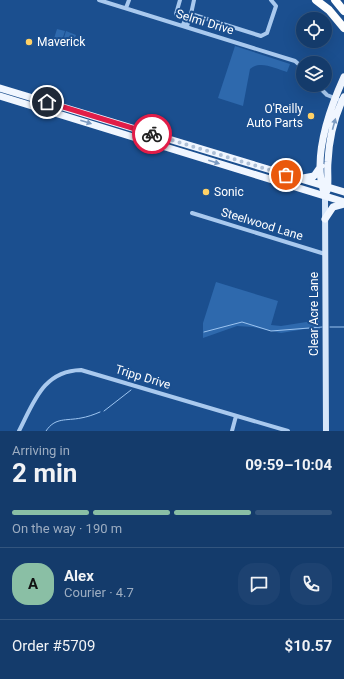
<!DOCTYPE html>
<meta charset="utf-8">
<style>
:root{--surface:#143b6b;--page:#1d4271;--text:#f1f3f6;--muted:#9dadc1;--line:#33557e;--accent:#8abfa5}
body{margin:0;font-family:Roboto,sans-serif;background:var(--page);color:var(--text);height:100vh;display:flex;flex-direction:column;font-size:15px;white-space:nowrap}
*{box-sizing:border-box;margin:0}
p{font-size:13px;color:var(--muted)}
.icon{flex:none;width:22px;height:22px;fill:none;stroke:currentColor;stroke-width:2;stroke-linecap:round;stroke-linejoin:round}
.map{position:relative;height:431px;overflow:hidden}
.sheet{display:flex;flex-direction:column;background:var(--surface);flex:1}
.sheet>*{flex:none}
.tools{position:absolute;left:296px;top:12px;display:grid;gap:8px}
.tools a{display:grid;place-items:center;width:36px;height:36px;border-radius:50%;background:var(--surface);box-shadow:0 4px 16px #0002,0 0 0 1px var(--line);font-size:20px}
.pin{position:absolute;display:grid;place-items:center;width:34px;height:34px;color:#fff;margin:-17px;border:2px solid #fff;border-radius:50%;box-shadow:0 1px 4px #0007}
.courier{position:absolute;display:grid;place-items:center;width:40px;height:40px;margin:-20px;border:3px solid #e11d48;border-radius:50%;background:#fff;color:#222;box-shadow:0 1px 5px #0007}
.overview em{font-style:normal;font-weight:700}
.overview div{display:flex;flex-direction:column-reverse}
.overview{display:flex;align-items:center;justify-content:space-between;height:68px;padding:0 12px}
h1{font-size:26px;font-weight:700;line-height:30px}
.bar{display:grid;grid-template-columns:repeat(4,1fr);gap:6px 4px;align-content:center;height:48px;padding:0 12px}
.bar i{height:5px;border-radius:3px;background:var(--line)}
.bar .selected{background:var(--accent)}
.bar p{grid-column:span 4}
.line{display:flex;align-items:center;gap:10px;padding:0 12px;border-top:1px solid var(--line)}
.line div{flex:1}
.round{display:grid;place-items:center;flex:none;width:42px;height:42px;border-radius:16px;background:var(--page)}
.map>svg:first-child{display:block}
.green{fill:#2e69ad}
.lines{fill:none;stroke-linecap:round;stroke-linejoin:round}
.stream{stroke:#9cc4f0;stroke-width:1}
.street{stroke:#a9c9ee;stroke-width:4}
.secondary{stroke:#d6e6fa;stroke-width:6}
.primary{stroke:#f0f6ff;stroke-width:7}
.highway{stroke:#fff;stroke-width:8}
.oneway{fill:#7b9ac1}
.done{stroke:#afc1d8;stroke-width:4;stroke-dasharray:0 7.2}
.route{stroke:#e11d48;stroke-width:5}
.poi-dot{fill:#ffd166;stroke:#1b4f8f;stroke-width:1.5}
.labels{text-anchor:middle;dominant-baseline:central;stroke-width:4;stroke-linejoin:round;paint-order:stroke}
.street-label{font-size:12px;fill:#fff;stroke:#1b4f8f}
.poi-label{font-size:12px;fill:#fff;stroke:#1b4f8f;text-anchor:start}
</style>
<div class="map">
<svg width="344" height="431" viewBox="0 0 344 431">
<rect width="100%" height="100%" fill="#1b4f8f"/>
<path class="green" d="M57,29l8,2 -5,16 -8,-2z
M66,31l10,4 -4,12 -10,-3z
M235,46l55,18 -3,8c-11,-3 -27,-12 -37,-3l-7,37 -25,-8z
M216,282l62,19 -7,24 10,1 38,-6 1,9h-15l-24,4 -28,-6 -16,-1 -34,12v-15z"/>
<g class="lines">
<path class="stream" d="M330,327h14
M204,332l38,-10 29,9 51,-4
M104,411l27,-21
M46,431c9,-14 20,-10 35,-13 6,-1 12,-3 19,-6"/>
<path class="street" d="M99,0l196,61 8,7
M194,0l-3,14 70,22 6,-3 9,-27 -5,-6
M126,8l3,-8
M176,14l4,-14
M183,25l3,-8 5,-3 -4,12
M317,85l10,10 15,6
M192,213l133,41
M19,431c15,-29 24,-60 62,-61l207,61
M232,431l4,-15"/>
<path class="secondary" d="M325,197l1,234"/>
<path class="primary" d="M0,88l344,104
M0,96l344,106
M303,178l11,-2 7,-10
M323,189c-10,-35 7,-81 21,-112
M327,191c2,-9 0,-20 1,-29 1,-22 6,-45 16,-65
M325,219l8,-12 11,-3"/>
<path class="highway" d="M316,0l13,10 15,18
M335,0l9,11"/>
</g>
<defs><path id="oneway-solid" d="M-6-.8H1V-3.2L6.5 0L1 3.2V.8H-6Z"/></defs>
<g class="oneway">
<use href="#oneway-solid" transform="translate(86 122) rotate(17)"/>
<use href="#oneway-solid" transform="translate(334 124) rotate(-75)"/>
<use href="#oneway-solid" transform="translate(214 162) rotate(17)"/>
</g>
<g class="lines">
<path class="done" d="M152,134l134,41"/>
<path class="route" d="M47,102l105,32"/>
</g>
<g class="poi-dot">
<circle cx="29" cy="42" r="4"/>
<circle cx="311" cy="116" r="4"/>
<circle cx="206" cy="192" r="4"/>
</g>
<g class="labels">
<g class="street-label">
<text transform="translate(205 22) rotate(17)">Selmi Drive</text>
<text transform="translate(262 224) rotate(17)">Steelwood Lane</text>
<text transform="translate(314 314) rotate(-90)">Clear Acre Lane</text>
<text transform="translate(143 377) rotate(17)">Tripp Drive</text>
</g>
<g class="poi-label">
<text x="37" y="42">Maverick</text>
<text x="303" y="109" text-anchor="end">O'Reilly<tspan x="303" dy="14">Auto Parts</tspan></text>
<text x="214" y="192">Sonic</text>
</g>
</g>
</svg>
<div class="tools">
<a><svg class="icon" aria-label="locate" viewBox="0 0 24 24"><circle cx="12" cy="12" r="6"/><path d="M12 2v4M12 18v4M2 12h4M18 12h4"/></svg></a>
<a><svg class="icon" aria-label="layers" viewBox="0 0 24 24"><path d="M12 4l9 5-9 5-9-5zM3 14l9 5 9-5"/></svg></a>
</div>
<div class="pin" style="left:286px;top:175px;background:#ea580c"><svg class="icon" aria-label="bag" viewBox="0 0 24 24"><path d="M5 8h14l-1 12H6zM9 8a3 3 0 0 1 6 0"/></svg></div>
<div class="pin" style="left:47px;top:102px;background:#1f2937"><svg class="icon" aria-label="home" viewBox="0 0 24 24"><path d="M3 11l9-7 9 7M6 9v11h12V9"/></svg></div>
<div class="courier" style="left:152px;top:134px"><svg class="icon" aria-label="bike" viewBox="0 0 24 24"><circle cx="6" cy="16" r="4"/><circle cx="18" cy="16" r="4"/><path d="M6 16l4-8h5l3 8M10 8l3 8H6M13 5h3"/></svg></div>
</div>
<section class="sheet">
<div class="overview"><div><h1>2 min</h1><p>Arriving in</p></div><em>09:59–10:04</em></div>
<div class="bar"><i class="selected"></i><i class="selected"></i><i class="selected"></i><i></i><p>On the way · 190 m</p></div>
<div class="line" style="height:72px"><b class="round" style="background:var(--accent);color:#111">A</b><div><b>Alex</b><p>Courier · 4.7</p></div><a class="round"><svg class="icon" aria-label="chat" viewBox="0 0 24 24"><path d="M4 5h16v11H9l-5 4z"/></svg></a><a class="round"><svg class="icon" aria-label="phone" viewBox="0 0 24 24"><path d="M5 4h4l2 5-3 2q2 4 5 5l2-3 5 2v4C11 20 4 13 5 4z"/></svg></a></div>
<div class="line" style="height:52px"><div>Order #5709</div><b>$10.57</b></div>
</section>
